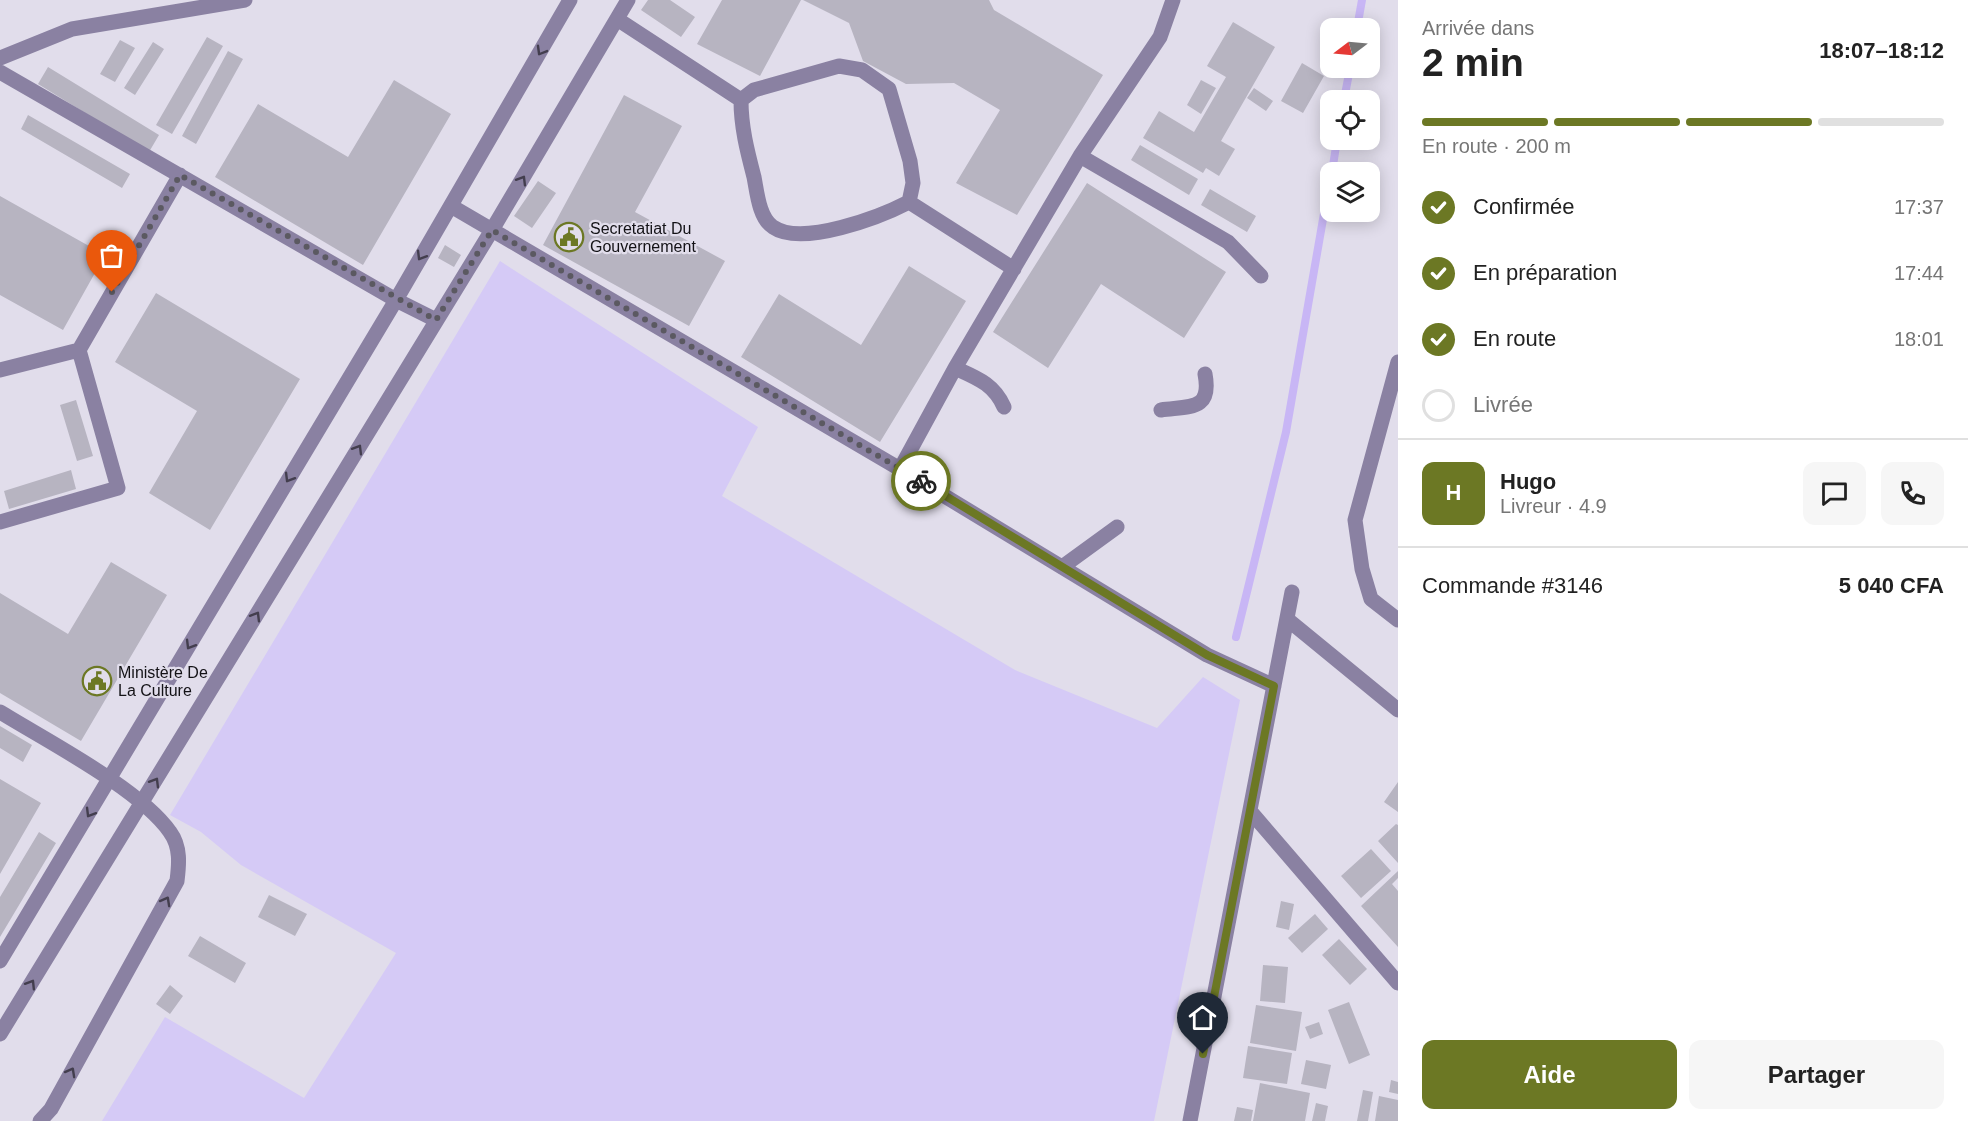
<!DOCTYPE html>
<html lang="fr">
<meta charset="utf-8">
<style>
:root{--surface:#fff;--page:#f6f6f6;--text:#222;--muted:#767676;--line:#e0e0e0;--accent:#6c7824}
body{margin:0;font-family:Arial,sans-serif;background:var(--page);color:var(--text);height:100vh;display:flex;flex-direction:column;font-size:22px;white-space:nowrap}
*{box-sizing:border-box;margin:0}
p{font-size:20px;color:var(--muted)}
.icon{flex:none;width:33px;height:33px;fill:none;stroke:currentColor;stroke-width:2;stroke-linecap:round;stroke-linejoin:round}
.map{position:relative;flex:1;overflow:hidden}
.details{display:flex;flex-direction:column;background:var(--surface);width:570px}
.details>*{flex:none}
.needle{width:39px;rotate:254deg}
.fabs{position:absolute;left:1320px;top:18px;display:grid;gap:12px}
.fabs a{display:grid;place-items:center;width:60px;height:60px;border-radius:12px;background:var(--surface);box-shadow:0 3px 15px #0003;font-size:30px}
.pin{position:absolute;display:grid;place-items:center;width:51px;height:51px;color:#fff;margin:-62px -26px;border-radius:50% 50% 50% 0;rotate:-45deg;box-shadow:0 0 6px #0007}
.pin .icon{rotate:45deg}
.courier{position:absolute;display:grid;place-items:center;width:60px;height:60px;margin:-30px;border:4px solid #6c7824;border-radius:50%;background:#fff;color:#222;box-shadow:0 2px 8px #0007}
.head em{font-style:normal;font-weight:700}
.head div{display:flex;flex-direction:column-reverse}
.head{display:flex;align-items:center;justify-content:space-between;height:102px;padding:0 24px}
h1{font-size:39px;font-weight:700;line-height:45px}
.bar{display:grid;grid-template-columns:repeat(4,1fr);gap:9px 6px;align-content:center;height:72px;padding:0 24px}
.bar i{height:8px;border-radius:4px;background:var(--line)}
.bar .on{background:var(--accent)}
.bar p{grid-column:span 4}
.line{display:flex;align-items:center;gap:15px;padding:0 24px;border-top:2px solid var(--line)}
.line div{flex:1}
.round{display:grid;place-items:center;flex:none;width:63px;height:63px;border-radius:12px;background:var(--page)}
ol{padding:0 24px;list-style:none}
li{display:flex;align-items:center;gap:18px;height:66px}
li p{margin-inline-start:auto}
li .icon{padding:6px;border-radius:50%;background:var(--accent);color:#fff;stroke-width:4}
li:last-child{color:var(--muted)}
li i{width:33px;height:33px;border:3px solid var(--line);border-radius:50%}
.button{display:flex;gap:12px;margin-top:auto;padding:12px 24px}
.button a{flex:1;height:69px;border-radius:12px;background:var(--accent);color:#fff;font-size:24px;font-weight:700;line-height:69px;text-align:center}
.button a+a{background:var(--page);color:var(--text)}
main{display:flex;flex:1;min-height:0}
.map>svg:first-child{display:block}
.green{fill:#d5caf6}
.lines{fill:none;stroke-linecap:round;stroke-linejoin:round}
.stream{stroke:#c8b6f5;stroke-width:8}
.building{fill:#b7b4c1}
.minor{stroke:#8a81a2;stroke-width:15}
.oneway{stroke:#433e4e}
.done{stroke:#5b5961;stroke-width:6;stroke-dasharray:0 10.8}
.route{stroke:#6c7824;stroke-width:8}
.labels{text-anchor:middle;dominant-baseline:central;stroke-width:4.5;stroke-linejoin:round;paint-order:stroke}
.poi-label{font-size:16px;fill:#131216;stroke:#e1ddeb;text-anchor:start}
</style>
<main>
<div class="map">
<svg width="1398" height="1121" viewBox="0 0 1398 1121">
<rect width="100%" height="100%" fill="#e1ddeb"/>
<path class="green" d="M500,261l258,166 -36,69 293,174 142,58 46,-51 37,23 -86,421h-1052l63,-104 139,81 92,-145 -155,-88 -40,-33 -31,-17z"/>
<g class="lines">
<path class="stream" d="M1357,28l5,-28
M1344,100l6,-32
M1332,172l5,-32
M1236,637l50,-205 44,-253"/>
</g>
<path class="building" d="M648,0h22l25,17 -14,20 -40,-27z
M722,0h79l-41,76 -63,-32z
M803,0h186l5,10 109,65 -86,140 -61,-32 44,-73 -46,-27 -48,1 -43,-23 -14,-38z
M1233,22l42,25 -54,94 14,8 -16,27 -13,-8 -3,5 -60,-35 16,-27 35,21 32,-55 -19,-11z
M207,37l16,9 -51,88 -16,-9z
M120,40l15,8 -20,34 -15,-8z
M153,42l11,7 -29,46 -11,-7z
M228,51l15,8 -47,85 -14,-8z
M1302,63l22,13 -21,37 -22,-12z
M48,67l111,68 -10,17 -111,-68z
M394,80l57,34 -88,151 -148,-88 43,-73 90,53z
M1201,80l15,8 -15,26 -14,-9z
M1254,88l19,13 -7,10 -19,-13z
M624,95l58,31 -47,86 90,49 -36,65 -146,-81z
M28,115l102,59 -8,14 -101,-59z
M1140,145l58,34 -9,16 -58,-35z
M538,181l18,12 -24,35 -18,-12z
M1087,183l139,89 -42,66 -83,-54 -53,84 -55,-36z
M1210,189l46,27 -9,16 -46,-27z
M0,196l105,59 -42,75 -63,-35z
M445,245l16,10 -7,12 -16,-9z
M909,266l57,35 -86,141 -139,-85 38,-63 82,51z
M156,293l144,86 -90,151 -61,-37 48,-82 -82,-49z
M76,400l17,56 -16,5 -17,-56z
M71,470l5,19 -67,20 -5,-18z
M111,562l56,33 -86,146 -81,-48v-100l68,41z
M0,726l32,19 -9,17 -23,-14z
M0,779l41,24 -41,71z
M1398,782v30l-14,-10z
M1396,824l2,1v38l-20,-22z
M39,832l17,11 -56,94v-40z
M1371,849l20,22 -30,27 -20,-22z
M1398,871v7l-6,6 6,7v56l-37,-41z
M269,895l38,19 -12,22 -37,-19z
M1281,901l13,3 -5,26 -13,-3z
M1315,914l13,15 -26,24 -14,-15z
M200,936l46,27 -11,20 -47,-27z
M1339,939l28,30 -17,16 -28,-30z
M1263,965l25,2 -3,36 -25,-2z
M170,985l13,11 -13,18 -14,-10z
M1349,1002l21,53 -21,9 -21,-54z
M1256,1005l46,7 -6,39 -46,-8z
M1319,1022l4,12 -13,5 -5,-12z
M1248,1046l44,7 -5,31 -44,-6z
M1306,1060l25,5 -5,24 -25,-5z
M1391,1080l7,2v12l-9,-2z
M1260,1083l50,10 -5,28h-52z
M1363,1090l10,2 -5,29h-11z
M1379,1096l19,4v21h-23z
M1316,1103l12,3 -3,15h-13z
M1237,1107l16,3 -2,11h-17z"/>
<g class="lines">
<path class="minor" d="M617,19l124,81 13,-10 85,-24 23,4 27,19 21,72 3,22 -4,19 105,67
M0,58l72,-29 173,-29
M0,72l396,228 40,20
M741,100c0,27 6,50 13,77 3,15 5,41 19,50 29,20 107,-10 136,-25
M1080,156l148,86 33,34
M451,206l449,263 307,186 67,31
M79,350l101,-175
M1398,362l-43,158 7,49 9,30 27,21
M955,368c22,10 39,16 49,39
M0,370l79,-20 39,138 -118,34
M1161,410c29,-4 51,1 44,-36
M900,469l55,-101 125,-212 80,-119 13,-37
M1062,567l55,-40
M1287,619l111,91
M0,712c47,29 140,77 170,120 11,15 9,33 7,49l-126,228 -11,12
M1250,811l148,172
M0,961l396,-661 174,-300
M0,1034l492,-804 136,-230
M1190,1121l102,-529"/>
</g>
<defs><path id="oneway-chevron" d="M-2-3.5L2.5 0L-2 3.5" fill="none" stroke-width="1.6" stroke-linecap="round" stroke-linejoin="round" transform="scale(1.5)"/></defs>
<g class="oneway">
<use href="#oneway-chevron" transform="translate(541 51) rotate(120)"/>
<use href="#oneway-chevron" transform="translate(522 180) rotate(-59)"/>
<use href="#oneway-chevron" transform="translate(421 256) rotate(121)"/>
<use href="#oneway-chevron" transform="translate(358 449) rotate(-59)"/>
<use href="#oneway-chevron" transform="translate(289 478) rotate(121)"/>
<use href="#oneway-chevron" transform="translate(256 616) rotate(-59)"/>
<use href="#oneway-chevron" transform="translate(190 645) rotate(121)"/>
<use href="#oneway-chevron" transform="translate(155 782) rotate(-59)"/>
<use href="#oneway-chevron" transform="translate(90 813) rotate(121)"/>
<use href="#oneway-chevron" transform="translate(166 901) rotate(-61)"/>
<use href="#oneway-chevron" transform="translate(31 984) rotate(-58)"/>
<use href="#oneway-chevron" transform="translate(71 1072) rotate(-61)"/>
</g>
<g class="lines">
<path class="done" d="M112,292l68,-117 256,145 56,-90 429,251"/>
<path class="route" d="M921,481l286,174 67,31 -71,368"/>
</g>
<defs>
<g id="civic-ring" transform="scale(1.5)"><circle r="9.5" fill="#e1ddeb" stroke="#6c7824" stroke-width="1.5"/><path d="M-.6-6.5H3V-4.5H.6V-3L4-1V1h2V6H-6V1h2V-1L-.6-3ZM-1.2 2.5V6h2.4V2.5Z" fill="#6c7824"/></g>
</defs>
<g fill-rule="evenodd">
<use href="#civic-ring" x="569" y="237"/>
<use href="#civic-ring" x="97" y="681"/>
</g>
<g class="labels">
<g class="poi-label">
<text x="590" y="228">Secretatiat Du<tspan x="590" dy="18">Gouvernement</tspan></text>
<text x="118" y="672">Ministère De<tspan x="118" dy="18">La Culture</tspan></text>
</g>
</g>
</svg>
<div class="fabs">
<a><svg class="needle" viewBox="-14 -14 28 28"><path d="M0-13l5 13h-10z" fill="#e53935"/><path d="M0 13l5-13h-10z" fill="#767676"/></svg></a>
<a><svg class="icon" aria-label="locate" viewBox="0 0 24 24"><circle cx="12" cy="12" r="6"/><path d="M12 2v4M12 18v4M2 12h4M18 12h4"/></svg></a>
<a><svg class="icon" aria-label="layers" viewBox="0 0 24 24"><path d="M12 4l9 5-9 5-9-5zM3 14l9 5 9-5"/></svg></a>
</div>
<div class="pin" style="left:112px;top:292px;background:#ea580c"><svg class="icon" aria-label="bag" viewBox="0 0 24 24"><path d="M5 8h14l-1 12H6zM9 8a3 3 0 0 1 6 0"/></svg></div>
<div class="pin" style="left:1203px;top:1054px;background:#1f2937"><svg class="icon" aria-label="home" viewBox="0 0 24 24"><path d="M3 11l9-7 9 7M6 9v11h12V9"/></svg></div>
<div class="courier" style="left:921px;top:481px"><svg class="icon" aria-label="bike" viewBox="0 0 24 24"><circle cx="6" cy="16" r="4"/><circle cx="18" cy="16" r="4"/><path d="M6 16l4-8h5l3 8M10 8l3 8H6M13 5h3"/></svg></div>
</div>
<section class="details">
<div class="head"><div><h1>2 min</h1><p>Arrivée dans</p></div><em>18:07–18:12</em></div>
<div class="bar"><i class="on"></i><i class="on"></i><i class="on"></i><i></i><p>En route · 200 m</p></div>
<ol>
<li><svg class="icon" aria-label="check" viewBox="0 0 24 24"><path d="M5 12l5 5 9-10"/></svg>Confirmée<p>17:37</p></li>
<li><svg class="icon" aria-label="check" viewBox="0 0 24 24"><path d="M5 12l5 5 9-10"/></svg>En préparation<p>17:44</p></li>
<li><svg class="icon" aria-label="check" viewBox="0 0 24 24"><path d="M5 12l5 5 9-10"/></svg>En route<p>18:01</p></li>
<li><i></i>Livrée</li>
</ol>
<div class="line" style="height:108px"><b class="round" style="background:var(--accent);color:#fff">H</b><div><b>Hugo</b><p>Livreur · 4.9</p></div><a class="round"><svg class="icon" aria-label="chat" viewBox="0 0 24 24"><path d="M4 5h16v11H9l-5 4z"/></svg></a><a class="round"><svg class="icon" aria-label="phone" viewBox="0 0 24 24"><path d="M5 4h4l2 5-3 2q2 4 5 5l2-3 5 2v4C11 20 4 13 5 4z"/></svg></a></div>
<div class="line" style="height:78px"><div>Commande #3146</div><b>5 040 CFA</b></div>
<div class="button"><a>Aide</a><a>Partager</a></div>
</section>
</main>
